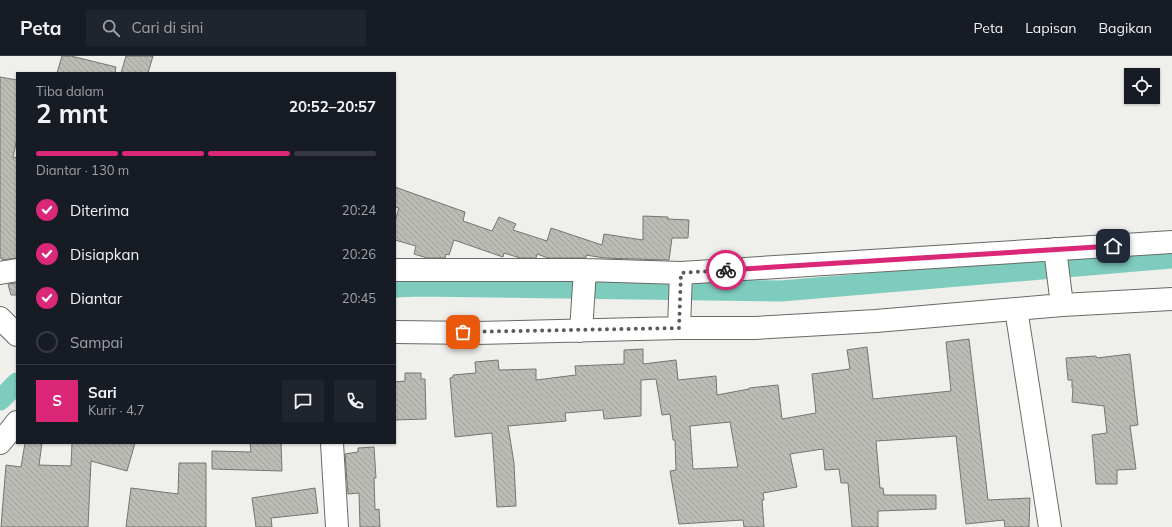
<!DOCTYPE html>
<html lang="id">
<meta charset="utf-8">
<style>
:root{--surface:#171b24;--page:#20242c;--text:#f1f3f6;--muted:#9ea1a6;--line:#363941;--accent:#db2777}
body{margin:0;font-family:Mulish,sans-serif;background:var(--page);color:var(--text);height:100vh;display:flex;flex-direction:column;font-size:15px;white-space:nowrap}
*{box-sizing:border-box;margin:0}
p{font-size:13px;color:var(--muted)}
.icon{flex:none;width:22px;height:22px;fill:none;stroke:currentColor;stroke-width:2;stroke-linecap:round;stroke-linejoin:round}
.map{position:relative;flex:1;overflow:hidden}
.drawer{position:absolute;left:16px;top:16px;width:380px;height:372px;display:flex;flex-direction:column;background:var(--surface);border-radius:0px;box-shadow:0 1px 3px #0004}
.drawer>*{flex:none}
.buttons{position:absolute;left:1124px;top:12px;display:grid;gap:8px}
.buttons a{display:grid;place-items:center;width:36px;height:36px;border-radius:0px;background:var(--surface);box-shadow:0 1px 3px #0004;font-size:20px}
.pin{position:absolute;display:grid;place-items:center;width:34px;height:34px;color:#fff;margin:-17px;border-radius:8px;box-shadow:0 2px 6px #0006}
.courier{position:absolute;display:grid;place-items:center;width:40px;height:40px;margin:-20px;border:3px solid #db2777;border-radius:50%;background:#fff;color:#222;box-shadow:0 1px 5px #0007}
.overview em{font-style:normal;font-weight:700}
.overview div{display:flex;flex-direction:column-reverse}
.overview{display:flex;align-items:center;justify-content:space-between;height:68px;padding:0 20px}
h1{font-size:26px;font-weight:700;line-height:30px}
.bar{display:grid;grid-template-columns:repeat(4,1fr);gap:6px 4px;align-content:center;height:48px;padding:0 20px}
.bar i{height:5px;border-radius:3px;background:var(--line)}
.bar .current{background:var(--accent)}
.bar p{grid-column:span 4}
.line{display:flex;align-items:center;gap:10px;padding:0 20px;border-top:1px solid var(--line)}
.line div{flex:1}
.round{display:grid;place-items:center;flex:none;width:42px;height:42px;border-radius:0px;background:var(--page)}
ol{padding:0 20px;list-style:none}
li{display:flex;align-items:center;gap:12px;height:44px}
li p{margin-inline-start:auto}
li .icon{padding:4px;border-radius:50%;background:var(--accent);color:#fff;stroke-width:4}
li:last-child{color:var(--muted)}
li i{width:22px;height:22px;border:2px solid var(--line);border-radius:50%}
header{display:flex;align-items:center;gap:24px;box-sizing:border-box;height:56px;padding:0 20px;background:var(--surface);border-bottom:1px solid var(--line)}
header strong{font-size:19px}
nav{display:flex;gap:22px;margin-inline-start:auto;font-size:14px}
.search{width:280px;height:36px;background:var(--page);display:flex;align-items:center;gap:10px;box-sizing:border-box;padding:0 14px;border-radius:0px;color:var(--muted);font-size:15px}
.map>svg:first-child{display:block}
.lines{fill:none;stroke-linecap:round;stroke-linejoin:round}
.canal{stroke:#7eccbd;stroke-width:21}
.building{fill:url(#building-back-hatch);stroke:#767470;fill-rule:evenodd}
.minor-casing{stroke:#696a66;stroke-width:24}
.minor{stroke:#fff;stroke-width:22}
.done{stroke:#5b5c59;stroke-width:4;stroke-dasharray:0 7.2}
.route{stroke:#db2777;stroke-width:5}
</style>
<header>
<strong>Peta</strong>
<div class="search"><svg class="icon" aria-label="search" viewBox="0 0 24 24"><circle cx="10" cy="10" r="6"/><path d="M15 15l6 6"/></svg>Cari di sini</div>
<nav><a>Peta</a><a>Lapisan</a><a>Bagikan</a></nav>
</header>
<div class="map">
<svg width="1172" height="471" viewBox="0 0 1172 471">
<defs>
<pattern id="building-back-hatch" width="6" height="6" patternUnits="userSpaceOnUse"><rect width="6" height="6" fill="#bcbbb6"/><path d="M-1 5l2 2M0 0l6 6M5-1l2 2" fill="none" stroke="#a0a09b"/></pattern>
</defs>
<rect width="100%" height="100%" fill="#eff0eb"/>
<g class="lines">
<path class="canal" d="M395,231l25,-1 361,5 391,-33
M0,344l17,-17"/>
</g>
<path class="building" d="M62,0h9l45,11 -1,6h-58z
M126,0h27l-5,17h-27z
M0,21l17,3v58l-4,19 4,1v100l-15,2v-2h-2z
M395,131l70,25 -2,9 29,10 7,-14 17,7 -3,6 34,11 4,-13 51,17 2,-11 39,6v-24l25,1v2l21,1 -1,18h-16l-3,22 -65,-2 -18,-3v3h-38l-11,-4 -1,4h-16l-16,-5 -1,4 -49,-17 -5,15 -3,-1 -1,4h-18l-13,-4 2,-8 -21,-6v-19l4,-13 -4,-1z
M17,227v12h-6l-3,-11z
M969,283l19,161 42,-2 -1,29h-24l-1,-7 -38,4 -10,-88 -80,5 4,47h3l1,7h52v14l-58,2v16h-26l-4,-44h-7l-2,-14 -14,1 -2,-21 -33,5 7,33 -34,6 1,7h-2l2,27h-20l-1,-7 -64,4 -9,-53 6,-1 -1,-30h-2l-3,-26 -8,1 -6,-36 -15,1v36l-37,3 -1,-9 -38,3 1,8 -58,5 6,37 2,43 -19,1 -5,-74 -37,4 -5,-59 3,-1v-2l23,-2 -1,-11 23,-2 1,10 37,-1v11l40,-5 -1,-9 49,-2v-14l19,-1v15l33,-4 2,20 38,-4 1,19 32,-6v-1l29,-3 4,34 34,-6 -4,-39 38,-5 -3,-19 20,-3 6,52 78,-8 -5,-49zM730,366l8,45 -45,2 -3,-43z
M1130,298l8,71 -8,1 6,43 -19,1v14h-21l-4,-49 15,-2 -3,-27 -32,-4 1,-14h-1v-8h-4l-2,-22 30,-2 1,2z
M405,317h16v6h4l1,40 -31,1v-38l10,-1z
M25,387h17l-3,22 32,1 1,-23h63l-8,28 -36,-10 -3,66h-87l5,-62 15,2z
M250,387h31l1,28 -70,-2v-18l39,1z
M374,391l2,31h-2l1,32 4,-1 1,18h-20l-1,-34 -11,1 -3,-40 13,-2v-4z
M179,407h27v64h-80l5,-39 47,6z
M315,432l3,25 -47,5 1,9h-16l-4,-29z"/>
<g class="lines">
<g class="minor-casing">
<path id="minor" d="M1055,193l7,56
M395,214h190l96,3 491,-31
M0,217l17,-3
M1016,253l34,218
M0,262l17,17
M679,272l2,-55
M581,275l4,-61
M395,276l81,1 203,-5h76l121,-7 186,-16 110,-6
M0,387l17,-21
M332,387l5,84"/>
</g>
<use href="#minor" class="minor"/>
</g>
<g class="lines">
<path class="done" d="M463,276l216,-4 2,-55 45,-3"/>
<path class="route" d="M726,214l387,-24"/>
</g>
</svg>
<div class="buttons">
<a><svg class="icon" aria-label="locate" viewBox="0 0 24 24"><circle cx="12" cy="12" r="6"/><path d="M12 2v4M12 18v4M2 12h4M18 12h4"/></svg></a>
</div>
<div class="pin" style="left:463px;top:276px;background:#ea580c"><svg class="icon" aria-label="bag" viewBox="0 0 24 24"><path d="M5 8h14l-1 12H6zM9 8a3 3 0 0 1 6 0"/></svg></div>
<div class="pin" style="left:1113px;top:190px;background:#1f2937"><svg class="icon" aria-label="home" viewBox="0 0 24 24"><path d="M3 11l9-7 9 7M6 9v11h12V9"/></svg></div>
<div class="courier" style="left:726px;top:214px"><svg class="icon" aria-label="bike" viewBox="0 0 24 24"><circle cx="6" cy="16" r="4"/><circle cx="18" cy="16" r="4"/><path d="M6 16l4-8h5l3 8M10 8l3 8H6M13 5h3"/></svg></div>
<section class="drawer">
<div class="overview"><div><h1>2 mnt</h1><p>Tiba dalam</p></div><em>20:52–20:57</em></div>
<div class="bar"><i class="current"></i><i class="current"></i><i class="current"></i><i></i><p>Diantar · 130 m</p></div>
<ol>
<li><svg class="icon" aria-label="check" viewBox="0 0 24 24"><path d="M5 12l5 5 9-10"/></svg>Diterima<p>20:24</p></li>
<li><svg class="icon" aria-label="check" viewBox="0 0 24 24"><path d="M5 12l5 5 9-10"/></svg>Disiapkan<p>20:26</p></li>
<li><svg class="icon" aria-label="check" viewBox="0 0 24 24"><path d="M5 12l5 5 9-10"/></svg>Diantar<p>20:45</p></li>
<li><i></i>Sampai</li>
</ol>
<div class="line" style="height:72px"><b class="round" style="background:var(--accent);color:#fff">S</b><div><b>Sari</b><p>Kurir · 4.7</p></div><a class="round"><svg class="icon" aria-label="chat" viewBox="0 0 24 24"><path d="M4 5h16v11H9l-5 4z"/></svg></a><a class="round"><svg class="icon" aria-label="phone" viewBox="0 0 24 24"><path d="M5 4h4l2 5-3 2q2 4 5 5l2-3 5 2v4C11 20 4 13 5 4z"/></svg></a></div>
</section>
</div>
